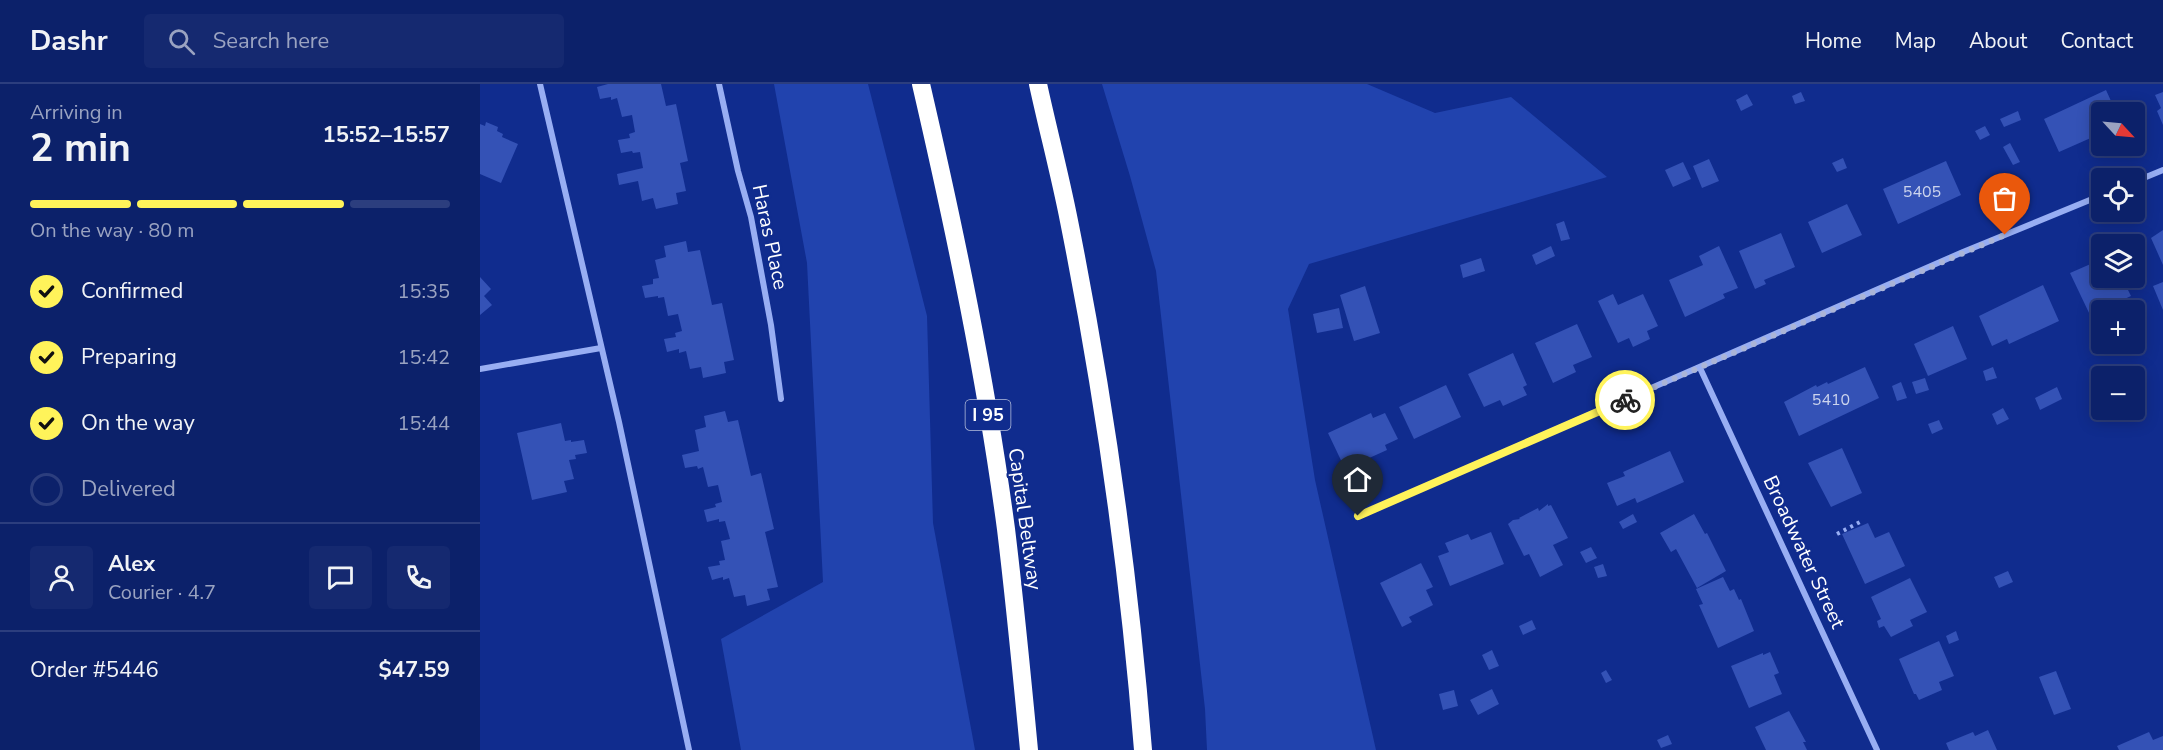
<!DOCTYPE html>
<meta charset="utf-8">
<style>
:root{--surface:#0c216a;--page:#152970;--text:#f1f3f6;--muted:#9aa3c1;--line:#2c3e7e;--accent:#fff35a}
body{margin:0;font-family:"Nunito Sans",sans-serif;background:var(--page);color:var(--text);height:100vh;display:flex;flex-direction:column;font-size:22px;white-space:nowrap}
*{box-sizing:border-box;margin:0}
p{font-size:20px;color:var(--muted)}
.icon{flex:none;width:33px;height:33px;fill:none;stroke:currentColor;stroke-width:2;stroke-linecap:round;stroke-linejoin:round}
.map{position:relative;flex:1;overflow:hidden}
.panel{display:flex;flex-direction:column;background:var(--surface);width:480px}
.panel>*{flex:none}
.needle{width:39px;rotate:116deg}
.tools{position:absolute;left:1611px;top:18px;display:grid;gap:12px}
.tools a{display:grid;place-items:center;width:54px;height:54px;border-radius:6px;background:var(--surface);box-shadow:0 3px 15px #0003,0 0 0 2px var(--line);font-size:30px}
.pin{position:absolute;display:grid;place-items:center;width:51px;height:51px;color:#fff;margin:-62px -26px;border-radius:50% 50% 50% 0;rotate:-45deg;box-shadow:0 0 6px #0007}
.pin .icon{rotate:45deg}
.courier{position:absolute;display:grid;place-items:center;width:60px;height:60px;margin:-30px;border:4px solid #fff35a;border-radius:50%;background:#fff;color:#222;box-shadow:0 2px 8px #0007}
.overview em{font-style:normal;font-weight:700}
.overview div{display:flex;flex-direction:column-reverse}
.overview{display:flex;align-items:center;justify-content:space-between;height:102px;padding:0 30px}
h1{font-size:39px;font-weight:700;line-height:45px}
.bar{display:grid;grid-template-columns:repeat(4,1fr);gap:9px 6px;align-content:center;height:72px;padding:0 30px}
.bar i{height:8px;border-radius:4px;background:var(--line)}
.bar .on{background:var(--accent)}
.bar p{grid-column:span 4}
.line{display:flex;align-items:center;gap:15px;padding:0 30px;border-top:2px solid var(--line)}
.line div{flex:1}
.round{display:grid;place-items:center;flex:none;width:63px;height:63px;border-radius:6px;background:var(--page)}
ol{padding:0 30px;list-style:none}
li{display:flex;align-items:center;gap:18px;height:66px}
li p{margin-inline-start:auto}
li .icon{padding:6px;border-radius:50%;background:var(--accent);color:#111;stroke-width:4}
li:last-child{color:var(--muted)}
li i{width:33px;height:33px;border:3px solid var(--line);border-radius:50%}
header{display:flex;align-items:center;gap:36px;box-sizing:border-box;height:84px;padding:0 30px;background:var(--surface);border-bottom:2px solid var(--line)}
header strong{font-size:28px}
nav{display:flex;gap:33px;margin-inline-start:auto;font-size:21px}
.search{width:420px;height:54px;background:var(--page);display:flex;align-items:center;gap:15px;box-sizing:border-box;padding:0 21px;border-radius:6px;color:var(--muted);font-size:22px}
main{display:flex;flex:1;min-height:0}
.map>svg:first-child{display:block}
.green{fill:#2143ae}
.building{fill:#3452b6}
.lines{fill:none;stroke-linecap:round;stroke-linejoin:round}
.path{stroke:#98aef3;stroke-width:4;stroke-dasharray:3 4.5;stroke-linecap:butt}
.minor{stroke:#98aef3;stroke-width:6}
.motorway{stroke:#fff;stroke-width:18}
.done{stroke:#abb5d7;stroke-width:6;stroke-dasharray:0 10.8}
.route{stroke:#fff35a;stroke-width:8}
.labels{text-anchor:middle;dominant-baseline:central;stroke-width:4.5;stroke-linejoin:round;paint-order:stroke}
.number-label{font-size:16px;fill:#ccd4ed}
.shield{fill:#102c8e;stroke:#b7c0dd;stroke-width:1.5}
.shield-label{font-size:18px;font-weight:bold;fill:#fff}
.street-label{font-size:20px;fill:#fff;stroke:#102c8e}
</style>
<header>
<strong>Dashr</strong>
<div class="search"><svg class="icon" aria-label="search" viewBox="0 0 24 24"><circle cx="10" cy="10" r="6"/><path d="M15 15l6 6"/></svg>Search here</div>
<nav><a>Home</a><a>Map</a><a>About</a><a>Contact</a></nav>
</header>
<main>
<section class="panel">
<div class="overview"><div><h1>2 min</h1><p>Arriving in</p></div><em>15:52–15:57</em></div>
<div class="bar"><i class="on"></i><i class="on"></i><i class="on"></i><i></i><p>On the way · 80 m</p></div>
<ol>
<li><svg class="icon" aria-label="check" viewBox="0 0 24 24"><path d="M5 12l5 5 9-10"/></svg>Confirmed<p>15:35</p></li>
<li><svg class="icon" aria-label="check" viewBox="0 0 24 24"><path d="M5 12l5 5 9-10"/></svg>Preparing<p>15:42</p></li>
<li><svg class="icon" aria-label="check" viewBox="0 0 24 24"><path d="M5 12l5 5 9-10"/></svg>On the way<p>15:44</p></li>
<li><i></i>Delivered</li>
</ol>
<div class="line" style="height:108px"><a class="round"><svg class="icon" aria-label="person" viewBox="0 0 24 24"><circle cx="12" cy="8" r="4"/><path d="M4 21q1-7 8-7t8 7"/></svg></a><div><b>Alex</b><p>Courier · 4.7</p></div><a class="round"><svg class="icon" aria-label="chat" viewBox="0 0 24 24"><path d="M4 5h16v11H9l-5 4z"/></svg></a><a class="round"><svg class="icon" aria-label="phone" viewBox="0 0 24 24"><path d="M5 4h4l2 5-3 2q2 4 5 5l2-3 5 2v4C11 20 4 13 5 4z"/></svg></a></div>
<div class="line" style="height:78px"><div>Order #5446</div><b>$47.59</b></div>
</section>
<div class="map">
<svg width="1683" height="666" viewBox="0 0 1683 666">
<rect width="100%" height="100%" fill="#102c8e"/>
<path class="green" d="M294,0h94l59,232 6,207 42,227h-234l-20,-111 102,-57 -16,-319z
M622,0h265l68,29 76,-16 96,80 -298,87 -21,45 27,171 61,270h-169l-2,-41 -49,-438 -26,-95z"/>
<path class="building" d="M128,0h53l5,22 10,-2 12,57 -8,2 6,28 -10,2 2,11 -22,5 -3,-11 -11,3 -4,-20 -19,4 -2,-11 26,-6 -3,-16 -7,1 -1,-2 -11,2 -3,-13 12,-2 -1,-4 6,-2 -3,-17 -10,2 -5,-19 -6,2v-3l-11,2 -3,-12z
M1626,6l10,22h-14v21l-43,19 -15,-33z
M1321,8l4,9 -10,3 -3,-8z
M1683,8v33l-6,-14 4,-3 -6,-13z
M1267,10l6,11 -12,6 -5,-11z
M1538,27l3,9 -17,7 -4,-8z
M6,38l12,5 -1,4 6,3 -1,3 16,7 -17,39 -21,-9v-50l5,2z
M1505,42l5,9 -10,5 -5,-9z
M1530,59l10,19 -7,3 -10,-18z
M1363,74l4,10 -10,4 -5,-9z
M1229,75l10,22 -17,7 -9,-22z
M1466,77l15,34 -63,29 -15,-35z
M1203,78l8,17 -18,8 -8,-17z
M1367,120l15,31 -40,18 -14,-31z
M1084,137l6,18 -9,2 -5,-17z
M1683,146v35l-12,-27z
M1301,149l14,34 -31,13 2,4 -11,5 -16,-38z
M206,157l2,11 12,-2 12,55 10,-2 12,57 -10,2 2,11 -23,5 -2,-11 -11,2 -4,-18 -7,2v-4l-12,3 -3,-13 12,-2 -1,-4 7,-2 -4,-17 -10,2 -4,-19 -6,1v-2l-13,2 -3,-12 11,-2v-5l6,-1 -4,-18 11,-3 -2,-11z
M1071,162l4,10 -19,9 -4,-10z
M1239,162l19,42 -15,6 2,4 -40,19 -16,-37 34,-15 -4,-9z
M1001,174l4,13 -22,7 -3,-13z
M1622,175v19h20l9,18 -41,19 -20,-42z
M0,193l11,12 -7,7 8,9 -12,10z
M1683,198v28l-10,-24z
M1563,201l16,36 -50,23 -2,-5 -15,7 -13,-30z
M885,202l15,47 -26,8 -14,-46z
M1133,210l5,11 25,-11 15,32 -11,5 3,8 -17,8 -4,-9 -11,5 -20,-42z
M859,224l4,20 -26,5 -4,-19z
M1097,240l15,33 -19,8 3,7 -23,11 -18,-40z
M1473,242l14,33 -39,17 -14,-32z
M1033,269l14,32 -4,2 4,8 -24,11 -3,-6 -16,7 -16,-33z
M1385,283l14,31 -80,38 -15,-34 32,-17 1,2 10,-5 1,2z
M1513,283l4,11 -11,3 -3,-10z
M1445,294l4,12 -13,4 -4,-12z
M1421,298l6,16 -10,3 -5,-15z
M966,301l15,32 -47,22 -15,-32z
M1577,303l5,12 -22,11 -5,-12z
M1523,324l6,11 -12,6 -5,-11z
M245,327l3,11 10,-2 13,56 10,-3 13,56 -9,3 13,55 -11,2 3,11 -23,6 -2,-11 -11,2 -5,-19 -6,2v-3l-11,3 -4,-13 12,-2 -1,-4 6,-1 -4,-19 9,-2 -5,-18 -6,1v-3l-12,3 -3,-12 12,-3 -1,-3 7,-2 -4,-17 -10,2 -5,-20 -5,2 -1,-3 -12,2 -3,-13 17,-4 -4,-21 11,-3 -2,-11z
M891,329l2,5 12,-5 13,26 -13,6 2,5 -20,9 3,6 -22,10 -20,-42z
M1459,336l4,9 -11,5 -4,-10z
M81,339l4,18 6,-1v2l13,-2 3,13 -12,2 1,4 -7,1 5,19 -10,2 3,11 -35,8 -15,-67z
M1362,364l20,45 -31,14 -23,-44z
M1190,367l14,31 -47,21 -2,-5 -18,8 -10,-23 18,-7 -2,-4z
M1068,420v2l3,-1 17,33 -15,7 10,20 -23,12 -11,-23 -5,2 -16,-32 5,-4 7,-1 -1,-1 19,-10 1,3z
M1153,430l4,8 -14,7 -4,-7z
M1214,430l11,20 2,-1 19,38 -29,17 -21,-39 -5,3 -11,-19z
M1388,439l7,15 14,-6 16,34 -40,18 -23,-50z
M1011,448l13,32 -54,22 -12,-30 11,-4 -4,-9 23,-9 3,6z
M1111,463l6,11 -11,5 -6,-11z
M941,479l12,24 -7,3 7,15 -24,12 3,5 -10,5 -22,-44z
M1123,480l4,12 -9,2 -4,-11z
M1528,487l5,11 -14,6 -5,-11z
M1243,493l7,14 4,-2 5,11 2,-1 13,32 -36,17 -19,-43 4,-1 -7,-15z
M1430,494l17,34 -17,8 3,6 -22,11 -7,-11 -5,2 -2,-7 4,-2 -10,-22z
M1052,536l4,9 -13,6 -4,-9z
M1476,547l3,9 -10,4 -3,-8z
M1459,557l15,35 -15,6 3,8 -23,10 -3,-6h-2l-15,-35z
M1012,566l7,16 -10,4 -7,-15z
M1290,568l9,21 -5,2 8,19 -33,14 -18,-42 32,-13v2z
M1126,586l6,10 -6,3 -5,-10z
M1576,587l15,38 -17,6 -15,-38z
M1012,605l7,15 -21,11 -8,-15z
M974,606l4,16 -15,4 -4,-16z
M1309,627l17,31h-3l4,8h-41l-11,-23z
M1508,646l9,20h-48l-3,-7 27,-11 2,4z
M1669,648l4,8 10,-4v14h-44l-2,-4z
M1188,651l4,9 -11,4 -4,-8z"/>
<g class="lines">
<path class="path" d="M1357,450l23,-12 2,3"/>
<path class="minor" d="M60,0l79,338 70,328
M239,0l19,87 13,46 20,108 10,74
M1654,98l29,-12
M1220,284l177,382
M0,285l121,-21
M878,432l605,-264 139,-57"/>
<path class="motorway" d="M441,0c34,147 65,295 85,445 9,74 16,147 23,221
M558,0c10,46 22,91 31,137 35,175 60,351 74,529"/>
</g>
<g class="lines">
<path class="done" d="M1145,316l380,-165"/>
<path class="route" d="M878,432l267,-116"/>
</g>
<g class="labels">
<g class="number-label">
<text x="1442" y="108">5405</text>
<text x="1351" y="316">5410</text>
</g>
<rect class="shield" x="485.5" y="316" width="45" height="30" rx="4.5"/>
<g class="shield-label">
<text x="508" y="331">I 95</text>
</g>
<g class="street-label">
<text transform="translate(290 153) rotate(78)">Haras Place</text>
<text transform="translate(545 435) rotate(82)">Capital Beltway</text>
<text transform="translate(1324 468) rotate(65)">Broadwater Street</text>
</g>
</g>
</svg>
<div class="tools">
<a><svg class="needle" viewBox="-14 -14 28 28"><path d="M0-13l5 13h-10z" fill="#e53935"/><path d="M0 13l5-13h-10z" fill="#9aa3c1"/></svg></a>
<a><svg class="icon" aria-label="locate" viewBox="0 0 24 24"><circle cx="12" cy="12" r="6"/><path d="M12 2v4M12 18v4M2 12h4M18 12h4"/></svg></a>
<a><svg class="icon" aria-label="layers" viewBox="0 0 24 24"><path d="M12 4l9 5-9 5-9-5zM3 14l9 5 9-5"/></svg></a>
<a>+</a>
<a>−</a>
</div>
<div class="pin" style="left:1525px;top:151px;background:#ea580c"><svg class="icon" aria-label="bag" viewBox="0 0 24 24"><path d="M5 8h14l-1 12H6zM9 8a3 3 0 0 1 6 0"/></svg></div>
<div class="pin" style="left:878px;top:432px;background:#1f2937"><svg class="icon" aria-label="home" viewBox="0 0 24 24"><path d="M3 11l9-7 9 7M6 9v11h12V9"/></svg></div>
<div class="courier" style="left:1145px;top:316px"><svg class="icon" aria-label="bike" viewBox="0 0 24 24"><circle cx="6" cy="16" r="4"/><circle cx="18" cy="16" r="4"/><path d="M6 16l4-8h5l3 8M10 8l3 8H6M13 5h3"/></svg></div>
</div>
</main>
